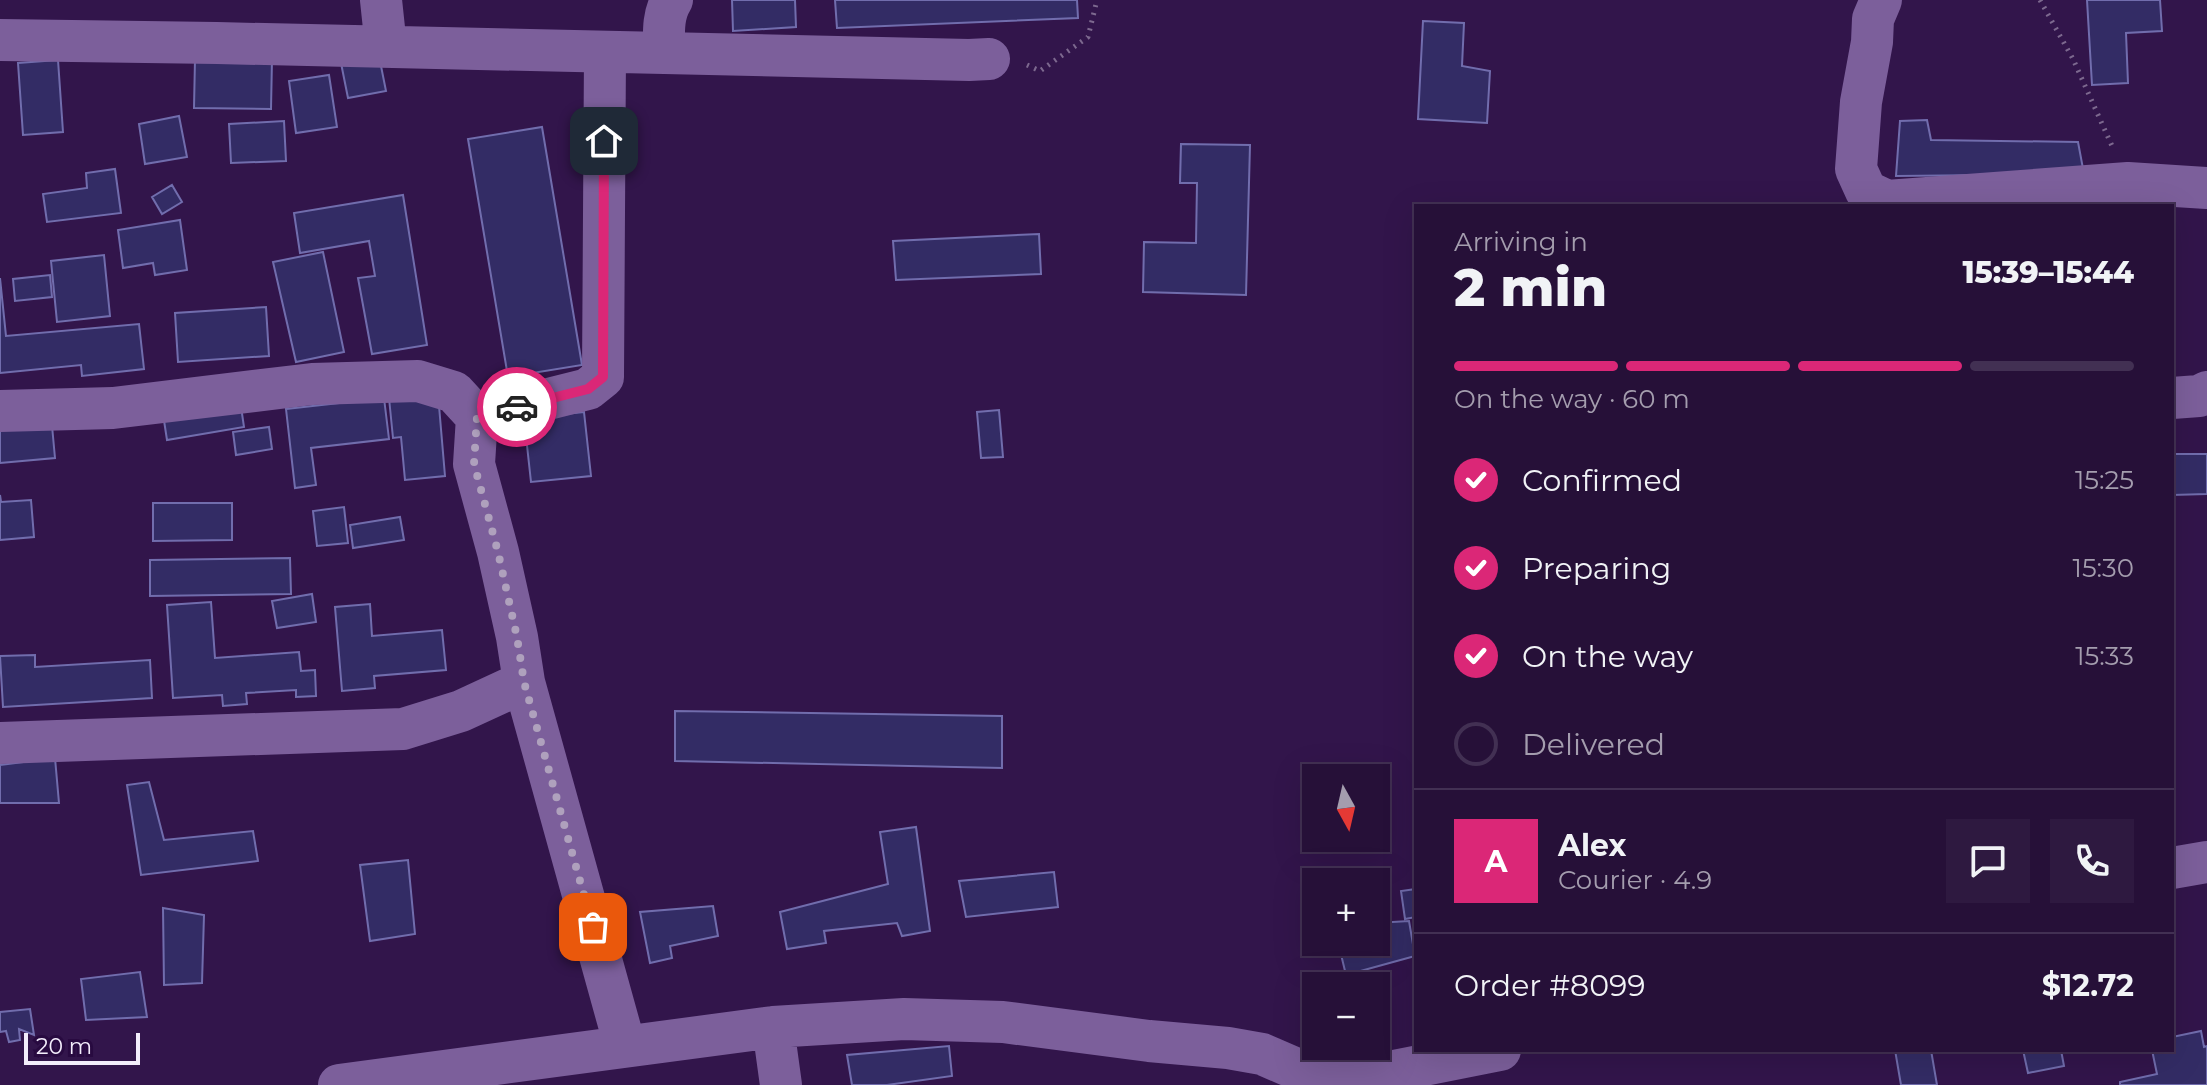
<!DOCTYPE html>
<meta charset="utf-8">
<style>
:root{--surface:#261038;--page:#2e1940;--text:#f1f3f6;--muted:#a49dae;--line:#423053;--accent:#db2777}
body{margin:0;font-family:Montserrat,sans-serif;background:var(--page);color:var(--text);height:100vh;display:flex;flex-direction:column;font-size:30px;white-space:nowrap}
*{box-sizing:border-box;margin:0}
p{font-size:26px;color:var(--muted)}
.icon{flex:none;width:44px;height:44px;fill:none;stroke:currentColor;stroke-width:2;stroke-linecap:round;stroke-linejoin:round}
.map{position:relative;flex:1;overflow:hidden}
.details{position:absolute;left:1414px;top:204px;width:760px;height:848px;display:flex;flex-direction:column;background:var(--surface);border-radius:0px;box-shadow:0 8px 32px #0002,0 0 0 2px var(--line)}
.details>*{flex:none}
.needle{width:52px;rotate:172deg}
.buttons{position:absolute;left:1302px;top:764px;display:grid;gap:16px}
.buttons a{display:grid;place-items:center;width:88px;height:88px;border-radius:0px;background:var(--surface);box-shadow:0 8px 32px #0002,0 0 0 2px var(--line);font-size:40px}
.scale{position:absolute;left:24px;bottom:20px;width:116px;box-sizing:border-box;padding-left:8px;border:4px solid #f3edfb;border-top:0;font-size:22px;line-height:28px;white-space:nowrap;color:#f3edfb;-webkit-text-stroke:6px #280a40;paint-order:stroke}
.pin{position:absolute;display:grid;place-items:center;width:68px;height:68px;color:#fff;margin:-34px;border-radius:16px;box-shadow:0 4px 12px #0006}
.courier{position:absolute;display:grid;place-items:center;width:80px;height:80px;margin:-40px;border:6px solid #db2777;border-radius:50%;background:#fff;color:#222;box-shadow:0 2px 10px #0007}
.overview em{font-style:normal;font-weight:800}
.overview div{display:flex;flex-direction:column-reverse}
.overview{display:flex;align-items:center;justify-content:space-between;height:136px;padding:0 40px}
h1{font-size:52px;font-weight:800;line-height:60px}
.bar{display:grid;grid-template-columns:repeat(4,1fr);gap:12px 8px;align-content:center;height:96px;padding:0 40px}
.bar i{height:10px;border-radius:6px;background:var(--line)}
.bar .selected{background:var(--accent)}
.bar p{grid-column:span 4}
.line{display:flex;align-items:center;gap:20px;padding:0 40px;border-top:2px solid var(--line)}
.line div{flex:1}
.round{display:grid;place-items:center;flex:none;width:84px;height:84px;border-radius:0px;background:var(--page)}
ol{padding:0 40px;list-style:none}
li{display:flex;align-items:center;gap:24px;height:88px}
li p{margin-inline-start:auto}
li .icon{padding:8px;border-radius:50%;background:var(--accent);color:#fff;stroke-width:4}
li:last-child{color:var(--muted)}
li i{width:44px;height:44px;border:4px solid var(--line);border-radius:50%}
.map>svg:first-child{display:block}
.building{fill:#332c65;stroke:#716dad;stroke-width:2}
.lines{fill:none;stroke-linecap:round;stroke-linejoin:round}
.path{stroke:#7d698f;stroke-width:5;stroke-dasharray:2 6;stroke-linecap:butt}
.street{stroke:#7c5f9b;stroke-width:42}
.done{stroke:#afa1bd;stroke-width:8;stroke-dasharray:0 14.4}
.route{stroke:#db2777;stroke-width:10}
</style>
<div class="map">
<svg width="2207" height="1085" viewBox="0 0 2207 1085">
<rect width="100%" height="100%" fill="#32154b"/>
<path class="building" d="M732,0h63l1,27 -63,4z
M835,0h242l1,18 -241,10z
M2087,0h73l2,31 -36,2 2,50 -36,2z
M1423,21l41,2 -2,43 28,5 -3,52 -69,-4z
M378,51l8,40 -38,7 -8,-40z
M195,59h77l-1,50 -77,-1z
M58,60l5,72 -40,3 -5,-72z
M329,75l8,52 -41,6 -7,-52z
M179,116l8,41 -42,7 -6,-40z
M1927,120l4,20 147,2 6,32 -188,2 4,-55z
M284,121l2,40 -55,2 -2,-39z
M542,127l40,238 -74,12 -40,-238z
M1181,144l69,1 -4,150 -103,-3 1,-50 52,1 1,-60h-17z
M115,169l6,44 -74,9 -4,-28 44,-6 -1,-15z
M172,185l10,17 -20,12 -10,-17z
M403,195l24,150 -55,9 -14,-76 17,-2 -6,-35 -69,12 -6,-40z
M180,220l7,50 -32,5 -2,-12 -30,5 -5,-38z
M1039,234l2,40 -145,6 -3,-39z
M323,252l21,100 -48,10 -23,-100z
M104,255l6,61 -53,6 -6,-61z
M50,275l2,22 -37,4 -2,-22z
M0,278l6,58 133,-12 5,45 -62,7 -1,-11 -81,8z
M266,307l3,49 -91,6 -3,-49z
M438,394l7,82 -40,4 -4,-43 -8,1 -4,-40z
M384,398l5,41 -78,9 5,37 -21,3 -9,-79z
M240,400l4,27 -77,13 -4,-26z
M999,410l4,47 -22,1 -4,-46z
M584,412l7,64 -60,6 -7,-64z
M51,415l4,43 -55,5v-43z
M269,427l3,22 -36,6 -3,-23z
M2172,454h35v40l-35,1z
M0,495l1,7 30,-2 3,37 -34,3z
M153,503h79v37l-79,1z
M344,507l4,36 -31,3 -4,-35z
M400,517l4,23 -51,8 -3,-23z
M290,558l1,36 -141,2v-36z
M312,594l4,28 -39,6 -5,-27z
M211,602l4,56 84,-6 2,19 14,-1 1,26 -20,1v-7l-50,3 1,11 -24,2 -1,-11 -49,3 -6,-93z
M370,604l2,32 70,-6 4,40 -72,6 1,12 -33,3 -7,-84z
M35,655v12l115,-7 2,38 -149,9 -3,-51z
M675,711l327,5v52l-327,-7z
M55,758l4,45h-59v-38z
M149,782l15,58 89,-9 5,30 -117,14 -14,-90z
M916,827l14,104 -28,5 -5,-13 -73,8 2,12 -39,6 -7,-37 108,-28 -8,-52z
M408,860l7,74 -45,7 -10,-76z
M1054,872l4,35 -92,10 -7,-36z
M1416,889v28l-11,2 -4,-28z
M713,906l5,30 -48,10 2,12 -22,5 -10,-51z
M163,908l41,7 -2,68 -38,2z
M1409,921l6,35 -69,19 -8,-33h38v-19z
M140,972l7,45 -61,3 -5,-41z
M30,1009l4,26 -15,-6 1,11 -11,2 -3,-11 -6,1v-20z
M2201,1031l3,16 3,-1v39h-87v-3l37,-8 -5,-24h20v-13z
M949,1046l3,30 -65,9h-35l-5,-30z
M1895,1050h36l6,35h-36z
M2023,1050h38l3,16 -36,7z"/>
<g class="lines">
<path class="path" d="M2040,0l33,59 39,87
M1027,65l13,6 48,-34 9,-37"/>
<path class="street" d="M381,0l5,47
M1881,0l-8,19 -1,23 -11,60 -5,67 10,22 21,10 241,-18 79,5
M0,40l217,3 752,17 20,-1
M664,53c0,-17 -2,-38 8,-53
M2172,398l27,-2 8,-4
M0,411l113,-3 199,-24 106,-3 36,11 23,25 -3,47 24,88 19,85 7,45 101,364
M477,417l111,-28 15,-12 2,-325
M0,743l403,-14 58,-18 63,-29
M2172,868l35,-6
M773,1027l8,58
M339,1085l434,-58 131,-8 99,3 146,19 79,7 34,6 44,19
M1307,1085l-1,-12 34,3h28l132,-26"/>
</g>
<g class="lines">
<path class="done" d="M517,407l-40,10 -3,47 24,88 19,85 7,45 69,245"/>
<path class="route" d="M517,407l71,-18 15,-12 1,-236"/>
</g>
</svg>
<div class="buttons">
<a><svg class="needle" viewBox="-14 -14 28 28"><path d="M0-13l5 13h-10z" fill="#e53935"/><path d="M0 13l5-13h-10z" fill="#a49dae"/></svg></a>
<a>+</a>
<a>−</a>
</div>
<div class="scale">20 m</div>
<div class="pin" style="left:593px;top:927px;background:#ea580c"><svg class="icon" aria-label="bag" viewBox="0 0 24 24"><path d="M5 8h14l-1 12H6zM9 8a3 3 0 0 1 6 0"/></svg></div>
<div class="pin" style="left:604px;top:141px;background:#1f2937"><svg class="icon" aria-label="home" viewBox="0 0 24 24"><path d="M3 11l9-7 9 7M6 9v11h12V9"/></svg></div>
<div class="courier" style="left:517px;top:407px"><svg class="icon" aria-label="car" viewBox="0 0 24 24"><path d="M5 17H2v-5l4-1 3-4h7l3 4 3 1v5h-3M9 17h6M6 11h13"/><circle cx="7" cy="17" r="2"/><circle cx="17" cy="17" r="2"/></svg></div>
<section class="details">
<div class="overview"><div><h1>2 min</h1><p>Arriving in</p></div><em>15:39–15:44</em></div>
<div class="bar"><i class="selected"></i><i class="selected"></i><i class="selected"></i><i></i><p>On the way · 60 m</p></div>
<ol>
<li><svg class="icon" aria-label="check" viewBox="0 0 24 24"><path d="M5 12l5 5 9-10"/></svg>Confirmed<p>15:25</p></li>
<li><svg class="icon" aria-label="check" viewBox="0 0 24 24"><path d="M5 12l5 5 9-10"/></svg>Preparing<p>15:30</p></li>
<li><svg class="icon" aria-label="check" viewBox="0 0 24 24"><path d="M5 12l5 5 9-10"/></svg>On the way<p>15:33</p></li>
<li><i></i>Delivered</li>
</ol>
<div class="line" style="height:144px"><b class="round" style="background:var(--accent);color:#fff">A</b><div><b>Alex</b><p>Courier · 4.9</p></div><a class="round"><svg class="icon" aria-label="chat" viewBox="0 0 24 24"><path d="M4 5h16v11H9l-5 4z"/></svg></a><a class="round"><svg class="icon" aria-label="phone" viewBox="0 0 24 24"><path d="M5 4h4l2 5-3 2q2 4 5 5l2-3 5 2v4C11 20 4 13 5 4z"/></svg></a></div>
<div class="line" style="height:104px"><div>Order #8099</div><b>$12.72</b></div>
</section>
</div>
